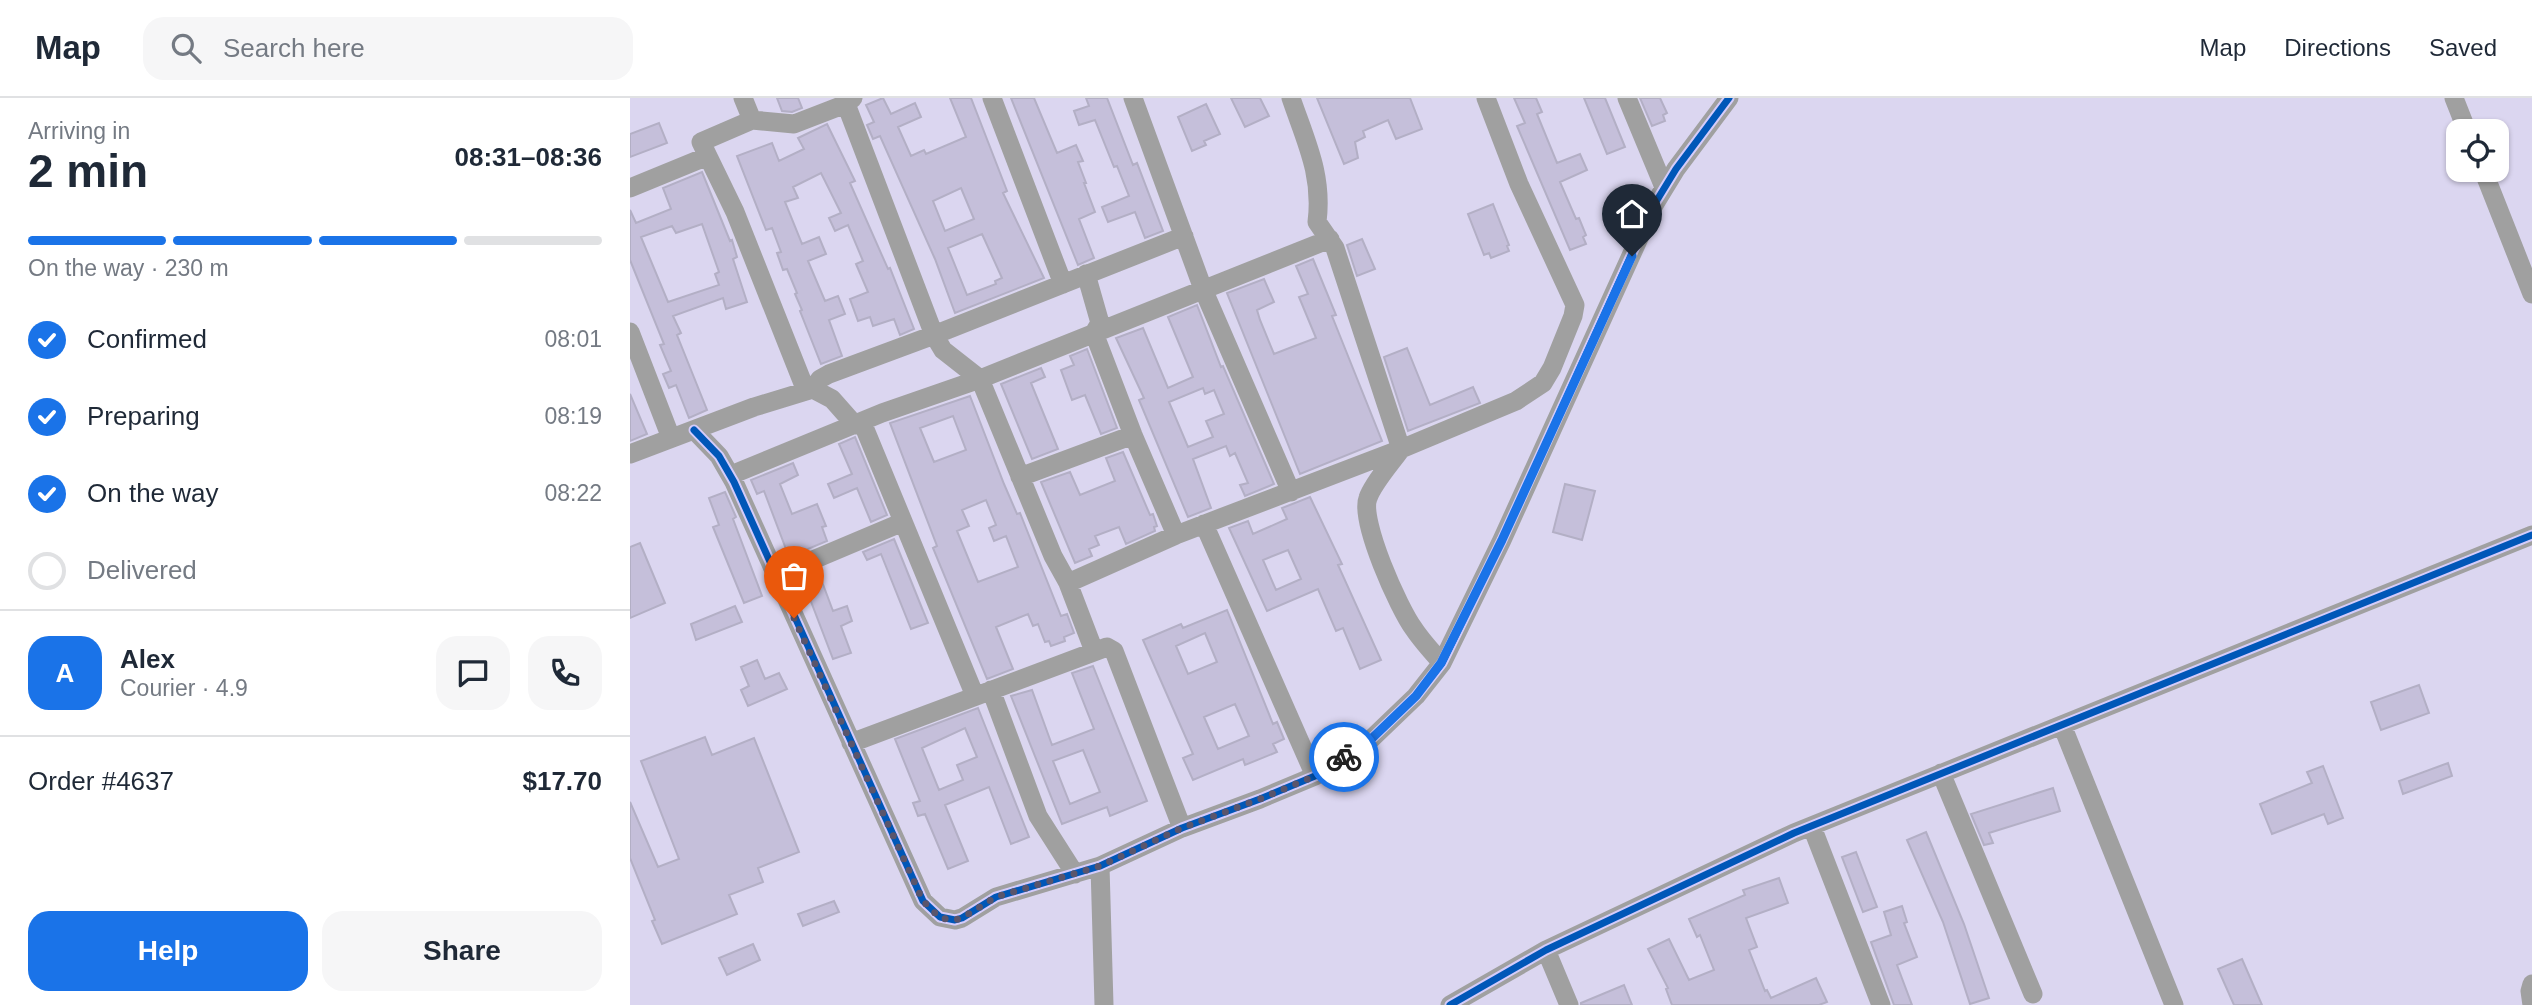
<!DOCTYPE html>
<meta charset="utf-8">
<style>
:root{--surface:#fff;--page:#f6f6f7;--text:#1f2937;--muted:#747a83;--line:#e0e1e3;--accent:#1a73e8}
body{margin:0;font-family:Helvetica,sans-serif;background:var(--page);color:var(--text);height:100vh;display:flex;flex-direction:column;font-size:26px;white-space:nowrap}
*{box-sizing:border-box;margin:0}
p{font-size:23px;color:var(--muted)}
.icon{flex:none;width:38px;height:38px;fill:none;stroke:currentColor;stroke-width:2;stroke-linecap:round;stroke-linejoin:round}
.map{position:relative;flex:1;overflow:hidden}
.details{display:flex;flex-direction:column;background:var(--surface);width:630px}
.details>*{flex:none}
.buttons{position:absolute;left:1816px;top:21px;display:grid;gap:14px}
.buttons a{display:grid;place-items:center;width:63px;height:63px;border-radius:14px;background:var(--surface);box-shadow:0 2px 5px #0004;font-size:35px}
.pin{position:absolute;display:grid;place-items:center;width:60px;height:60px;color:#fff;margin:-72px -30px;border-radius:50% 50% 50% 0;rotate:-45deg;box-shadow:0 0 7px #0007}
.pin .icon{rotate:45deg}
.courier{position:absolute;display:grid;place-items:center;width:70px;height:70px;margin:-35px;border:5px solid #1a73e8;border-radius:50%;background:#fff;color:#222;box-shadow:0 2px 9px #0007}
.headline em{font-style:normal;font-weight:700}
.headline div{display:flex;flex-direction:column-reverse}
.headline{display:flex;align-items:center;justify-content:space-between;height:119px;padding:0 28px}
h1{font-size:46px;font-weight:700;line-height:52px}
.bar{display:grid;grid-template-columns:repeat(4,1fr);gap:10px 7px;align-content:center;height:84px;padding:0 28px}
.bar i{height:9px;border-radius:5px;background:var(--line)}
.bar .active{background:var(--accent)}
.bar p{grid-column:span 4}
.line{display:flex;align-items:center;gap:18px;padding:0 28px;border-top:2px solid var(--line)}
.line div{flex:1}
.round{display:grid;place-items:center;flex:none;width:74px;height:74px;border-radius:21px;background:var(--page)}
ol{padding:0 28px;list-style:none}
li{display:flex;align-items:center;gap:21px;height:77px}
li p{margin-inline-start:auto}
li .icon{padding:7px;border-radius:50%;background:var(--accent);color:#fff;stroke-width:4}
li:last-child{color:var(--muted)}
li i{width:38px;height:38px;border:4px solid var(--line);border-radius:50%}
.cta{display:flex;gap:14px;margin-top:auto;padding:14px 28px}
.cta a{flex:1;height:80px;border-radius:21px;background:var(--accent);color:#fff;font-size:28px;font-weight:700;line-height:80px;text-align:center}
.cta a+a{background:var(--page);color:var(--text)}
header{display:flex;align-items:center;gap:42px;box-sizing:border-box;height:98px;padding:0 35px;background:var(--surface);border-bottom:2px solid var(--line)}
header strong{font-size:33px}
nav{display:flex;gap:38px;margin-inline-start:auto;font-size:24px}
.search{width:490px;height:63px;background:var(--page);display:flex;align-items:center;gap:18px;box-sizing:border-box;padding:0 24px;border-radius:21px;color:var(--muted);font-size:26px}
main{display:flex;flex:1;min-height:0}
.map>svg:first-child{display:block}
.building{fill:#c5bfda;stroke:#b3afc5;stroke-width:2;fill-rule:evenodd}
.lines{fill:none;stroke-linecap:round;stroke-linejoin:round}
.minor{stroke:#a0a0a0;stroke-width:19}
.cycleway-casing{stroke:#d4ccfb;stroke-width:11}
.cycleway{stroke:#0057b8;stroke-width:7}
.done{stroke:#5a556c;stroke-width:7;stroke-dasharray:0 12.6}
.route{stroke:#1a73e8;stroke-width:9}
</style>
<header>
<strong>Map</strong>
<div class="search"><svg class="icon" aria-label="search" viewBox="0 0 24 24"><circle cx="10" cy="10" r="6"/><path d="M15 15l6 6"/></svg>Search here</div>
<nav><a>Map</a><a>Directions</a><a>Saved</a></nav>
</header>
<main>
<section class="details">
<div class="headline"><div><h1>2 min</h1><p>Arriving in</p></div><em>08:31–08:36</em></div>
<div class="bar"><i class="active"></i><i class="active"></i><i class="active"></i><i></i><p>On the way · 230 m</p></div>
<ol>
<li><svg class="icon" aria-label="check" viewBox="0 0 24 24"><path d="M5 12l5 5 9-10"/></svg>Confirmed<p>08:01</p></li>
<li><svg class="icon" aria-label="check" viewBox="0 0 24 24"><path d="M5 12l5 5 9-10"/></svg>Preparing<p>08:19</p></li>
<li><svg class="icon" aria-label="check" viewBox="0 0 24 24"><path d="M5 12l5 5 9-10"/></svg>On the way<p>08:22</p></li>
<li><i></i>Delivered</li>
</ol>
<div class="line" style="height:126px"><b class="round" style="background:var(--accent);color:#fff">A</b><div><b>Alex</b><p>Courier · 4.9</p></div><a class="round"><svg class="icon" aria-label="chat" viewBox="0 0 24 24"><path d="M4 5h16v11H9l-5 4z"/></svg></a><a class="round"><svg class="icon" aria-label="phone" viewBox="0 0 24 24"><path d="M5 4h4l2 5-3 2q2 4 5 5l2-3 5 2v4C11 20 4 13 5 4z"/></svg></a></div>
<div class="line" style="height:91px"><div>Order #4637</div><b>$17.70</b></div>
<div class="cta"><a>Help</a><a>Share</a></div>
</section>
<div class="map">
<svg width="1902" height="907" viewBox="0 0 1902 907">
<rect width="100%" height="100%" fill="#dbd6f0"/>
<path class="building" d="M147,0h21l4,10 -10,4 -10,-1z
M253,0l8,16 24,-11 6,14 -23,10 13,29 13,-6 2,4 40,-17 -16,-39h21l36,93 -4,2 41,85 -89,35 -20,-54 -55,-123 -7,3 -6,-14 7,-3 -8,-17zM331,90l13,31 -29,12 -12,-30zM352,136l20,44 -7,3 1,3 -29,11 -19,-47z
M381,0h23l23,55 19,-8 7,16 -5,1 8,21h-2l11,29 -16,7 15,39 -16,7z
M456,0h21l26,67 4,-2 26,68 -18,7 -10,-26 -27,10 -6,-15 27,-11 -12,-30 -3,1 -19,-47 -16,5 -5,-14 15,-5z
M601,0h29l9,18 -24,11z
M687,0h93l12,31 -26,10 -8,-19 -25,11 2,6 -10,5 3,16 -14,6z
M884,0h22l6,14 -5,2 20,49 23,-9 7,16 -27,12 16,37 3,-1 7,17 -3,2 3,7 -16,6 -53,-124 8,-3z
M954,0h21l20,49 -18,7z
M1010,0h20l7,15 -4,2 2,6 -13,5z
M576,6l14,30 -16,7 2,4 -14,6 -14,-34z
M29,25l8,20 -37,14v-23z
M197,26l28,57 -5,2 38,86 2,-1 24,61 -14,6 -6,-16 -21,7 -3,-9 -12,4 -8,-22 18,-7 -12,-28 7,-3 -15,-36 -13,6 -6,-13 12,-5 -20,-40 -28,14 5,11 -13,4 17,42 17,-7 7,17 -18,7 17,40 13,-5 7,18 -16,6 13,36 -21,8 -21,-53 2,-1 -7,-16 2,-1 -10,-24 -4,1 -6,-17 4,-1 -9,-24 -6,2 -29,-74 35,-13 7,18 25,-12 -6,-11z
M72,74l28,69 2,-1 5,17 -4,2 14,43 -21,7 -3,-11 -50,18 8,17 -4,2 30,75 -18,8 -13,-33 -7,3 -6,-14 8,-3 -11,-26 4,-1 -34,-84v-50l6,13 35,-14 -8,-21zM72,126l17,48 -4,2 4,11 -51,17 -27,-65 31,-11 4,7z
M863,106l16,41 -2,1 2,5 -18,7 -2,-5 -5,2 -16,-41z
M732,141l13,30 -18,7 -10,-31z
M683,161l23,56 -4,1 50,125 -82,33 -73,-181 37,-14 10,23 -17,8 3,10 14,34 18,-7 24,-9 -17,-41 9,-3 -12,-28z
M567,207l24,62 2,-1 51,118 -29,12 -5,-11 8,-2 -13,-30 -5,3 -4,-10 -33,13 18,49 -23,9 -49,-117 5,-2 -28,-60 27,-10 25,60 25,-11 -25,-60zM573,290l2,6 9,-4 10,24 -18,7 7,16 -25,10 -19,-45z
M777,250l23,57 43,-18 7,16 -72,28 -24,-74z
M457,251l30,79 -16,6 -16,-39 -13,5 -11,-30 13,-5 -4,-9z
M411,270l4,9 -14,6 27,66 -26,10 -31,-75z
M0,296l17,40 -17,7z
M340,298l34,88 13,30 3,-1 41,103 6,-2 7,19 -10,4 1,4 -14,5 -2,-5 -4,1 -7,-18 -5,2 -5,-12 -32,13 17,42 -26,10 -54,-131 4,-2 -47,-123zM323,318l13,34 -32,12 -14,-34zM356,402l10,25 -7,3 5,13 12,-5 12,31 -40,15 -21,-51 12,-5 -7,-16z
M225,339l32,78 -16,7 -14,-34 -23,10 -6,-14 24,-10 -13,-30z
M493,354l27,63 3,-1 4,12 -3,1 1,4 -29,13 -7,-17 -24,9 4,9 -10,4 3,7 -17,7 -34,-81 29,-10 10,23 35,-14 -9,-23z
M163,365l5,12 -18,9 12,30 25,-10 9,22 -4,1 5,14 -38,16 -25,-66 -7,3 -6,-14z
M935,386l30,7 -13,49 -29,-8z
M95,394l11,25 -3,2 29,77 -18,7 -31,-76 6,-2 -10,-27z
M680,399l32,67 -4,1 43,95 -21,9 -17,-41 -7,3 -18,-42 -51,22 -38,-83 19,-7 5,13 34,-15 -5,-11zM658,452l13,29 -25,11 -13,-30z
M264,441l34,84 -17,6 -30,-75 -14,6 -4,-8z
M10,445l25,60 -35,15v-71z
M188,473l15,40 14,-5 5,15 -11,5 10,27 -18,6 -31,-81z
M105,508l7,16 -46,18 -5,-16z
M597,512l46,114 4,-2 7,17 -11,5 4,8 -32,13 -2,-6 -50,21 -10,-22 10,-4 -50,-114 38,-16 2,4zM575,535l12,29 -29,12 -12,-28zM605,606l14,32 -31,13 -14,-32z
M127,562l8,19 14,-6 8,16 -39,17 -7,-16 8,-4 -8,-19z
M463,568l54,135 -37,15 -3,-9 -45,17 -51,-128 21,-6 20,55 42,-16 -22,-56zM453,652l17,42 -30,12 -17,-43z
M1789,587l10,28 -48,17 -10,-28z
M348,610l51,129 -18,7 -22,-57 -44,18 23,56 -20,8 -23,-55 -7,2 -5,-13 7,-2 -25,-62zM335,630l12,29 -20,8 6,15 -24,10 -17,-42z
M75,639l7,18 42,-17 45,114 -41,16 5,14 -34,13 8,19 -75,30 -10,-23 3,-1 -25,-62v-56l28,65 21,-8 -38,-98z
M1818,665l4,13 -49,18 -4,-13z
M1693,668l20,52 -15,6 -4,-10 -52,20 -12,-30 52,-21 -5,-11z
M1423,690l7,23 -71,22 4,10 -9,2 -13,-31z
M1296,734l38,92 25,74 -19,6 -27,-82 -36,-82z
M1226,754l21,55 -14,5 -21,-55z
M1149,780l9,25 -42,15 11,29 -8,3 16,41 2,-1 4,8 45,-20 11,24 -8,3h-147l-6,-16 2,-1 -20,-39 21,-10 20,41 25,-10 -14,-35 -3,2 -8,-18 56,-24 -2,-5z
M204,803l5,11 -36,14 -5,-12z
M1272,808l5,16 -3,1 13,34 -20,8 15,40h-18l-23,-63 20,-7 -7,-23z
M123,846l7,16 -33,15 -8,-17z
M1612,861l20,46h-28l-16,-36z
M994,887l8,20h-51v-2z"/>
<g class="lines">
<path class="minor" d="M113,0l9,22
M362,0l71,186
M503,0l70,191 88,203
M661,0c15,44 32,77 26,124l18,26 66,201c-9,13 -28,34 -33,49 -9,22 31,111 46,131 8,12 18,23 28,34
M997,0l37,89
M1824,0l13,33
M216,6l88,231 9,15 37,29 73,177 15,27 26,68
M1853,72l49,124
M0,90l78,-32
M456,176l14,49 -6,10 39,102 43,100
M0,234l41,106
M183,291l7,-10 9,-5 105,-39 250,-99
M176,293l-71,-179 -34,-70 51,-22 42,4 52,-20 7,-6
M232,324l113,274
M64,332l25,26 15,26 189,419 17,16 15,3 7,-2 34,-21 104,-31 82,-38 78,-29 55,-23 51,-32 50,-48 26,-33 60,-123 152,-335 22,-36 53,-71
M0,356l124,-47 59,-18 19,10 23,26
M101,377l151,-62 98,-34 350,-140
M390,379l113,-42
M574,426l111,252
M145,478l128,-54
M438,485l108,-48 225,-86 115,-48 27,-18 9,-15 21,-52 2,-11 -56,-121 -33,-86
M361,592l47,126 37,58
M1432,627l112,280
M221,645l256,-96 7,4 68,177
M1311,675l92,221
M1182,729l69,178
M470,768l4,139
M916,852l23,55
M820,907l96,-55 248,-117 738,-298
M1902,907l-2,-14 2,-7"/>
<g class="cycleway-casing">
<path id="cycleway" d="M64,332l25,26 15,26 189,419 17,16 15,3 7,-2 34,-21 104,-31 82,-38 78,-29 55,-23 51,-32 50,-48 26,-33 60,-123 152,-335 22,-36 53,-71
M820,907l96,-55 248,-117 738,-298"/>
</g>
<use href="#cycleway" class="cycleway"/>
</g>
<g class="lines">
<path class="done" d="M164,520l129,283 17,17 15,2 7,-2 34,-21 104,-31 82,-38 78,-29 55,-23 29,-19"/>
<path class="route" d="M714,659l22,-13 50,-48 25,-33 61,-123 130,-284"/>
</g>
</svg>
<div class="buttons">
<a><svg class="icon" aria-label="locate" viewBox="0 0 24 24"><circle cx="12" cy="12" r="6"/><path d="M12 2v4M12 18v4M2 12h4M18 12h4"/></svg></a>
</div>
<div class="pin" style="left:164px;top:520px;background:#ea580c"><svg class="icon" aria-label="bag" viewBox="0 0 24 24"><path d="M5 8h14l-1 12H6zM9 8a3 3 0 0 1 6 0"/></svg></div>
<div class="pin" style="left:1002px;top:158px;background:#1f2937"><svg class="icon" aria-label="home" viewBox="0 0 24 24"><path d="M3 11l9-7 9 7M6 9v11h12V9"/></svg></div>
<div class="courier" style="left:714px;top:659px"><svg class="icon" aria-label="bike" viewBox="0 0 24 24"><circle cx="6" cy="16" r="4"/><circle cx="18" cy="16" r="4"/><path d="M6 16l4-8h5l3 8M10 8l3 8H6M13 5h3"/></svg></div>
</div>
</main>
